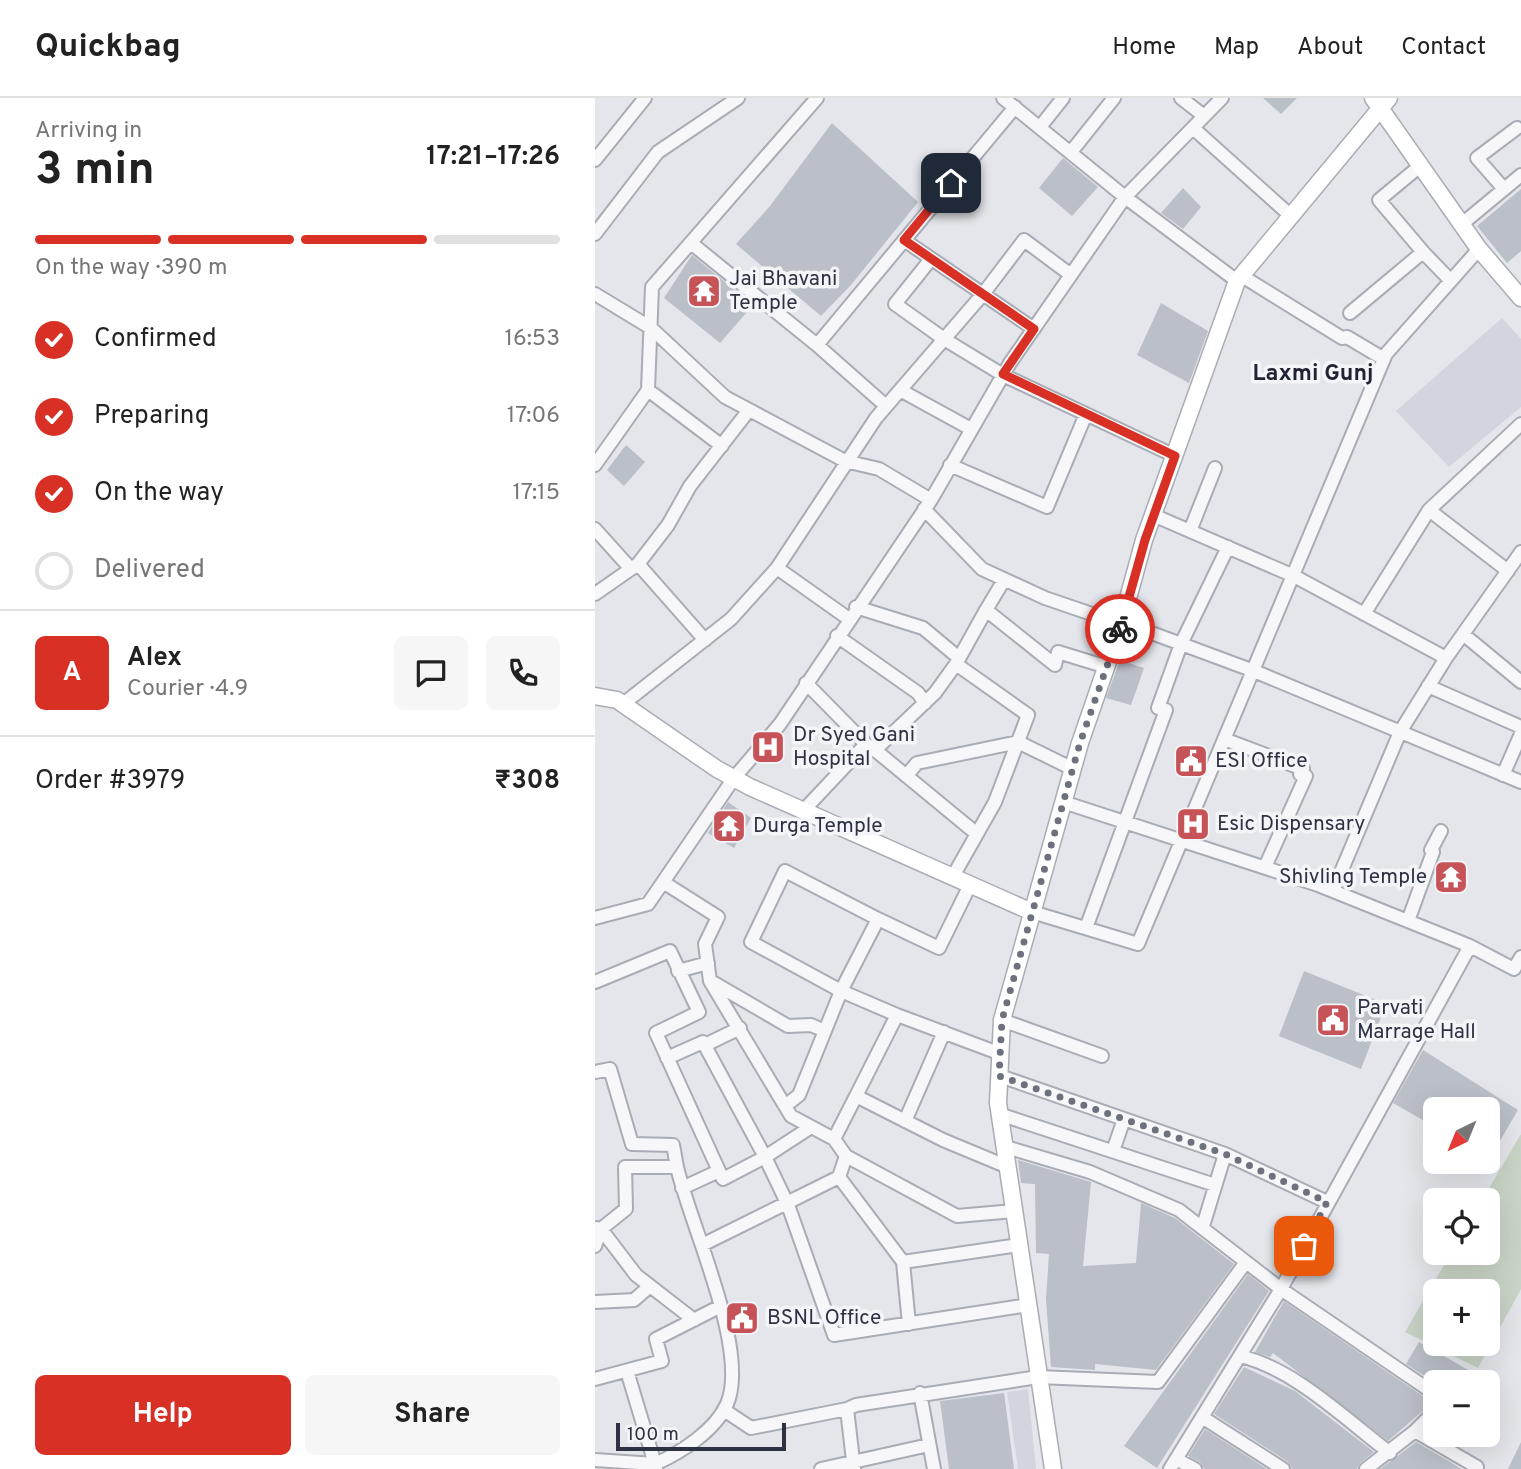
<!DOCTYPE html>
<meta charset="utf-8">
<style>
:root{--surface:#fff;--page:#f6f6f6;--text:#222;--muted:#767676;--line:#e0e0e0;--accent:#d93025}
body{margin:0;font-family:Overpass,sans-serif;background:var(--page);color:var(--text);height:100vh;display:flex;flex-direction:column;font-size:26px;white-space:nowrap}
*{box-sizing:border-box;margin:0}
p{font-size:23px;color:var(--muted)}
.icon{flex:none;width:38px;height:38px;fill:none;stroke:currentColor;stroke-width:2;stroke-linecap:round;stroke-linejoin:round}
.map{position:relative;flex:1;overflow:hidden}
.panel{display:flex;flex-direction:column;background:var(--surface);width:595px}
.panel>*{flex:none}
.needle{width:46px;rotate:223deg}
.tools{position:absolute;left:828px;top:999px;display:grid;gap:14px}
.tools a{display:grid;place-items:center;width:77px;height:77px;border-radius:10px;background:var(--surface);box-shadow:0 7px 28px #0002;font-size:35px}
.scale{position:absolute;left:21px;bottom:18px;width:170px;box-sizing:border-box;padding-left:7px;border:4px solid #2d3242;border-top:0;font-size:19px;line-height:24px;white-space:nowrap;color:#2d3242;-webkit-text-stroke:5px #f4f5f8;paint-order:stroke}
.pin{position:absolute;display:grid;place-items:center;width:60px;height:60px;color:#fff;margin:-30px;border-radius:14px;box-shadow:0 4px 10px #0006}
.courier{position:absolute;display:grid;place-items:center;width:70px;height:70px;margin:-35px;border:5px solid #d93025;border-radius:50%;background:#fff;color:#222;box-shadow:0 2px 9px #0007}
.summary em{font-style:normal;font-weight:700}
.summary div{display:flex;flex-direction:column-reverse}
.summary{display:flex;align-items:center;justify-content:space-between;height:119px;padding:0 35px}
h1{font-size:46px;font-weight:700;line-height:52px}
.bar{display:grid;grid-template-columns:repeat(4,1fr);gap:10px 7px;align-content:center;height:84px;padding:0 35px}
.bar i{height:9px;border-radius:5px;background:var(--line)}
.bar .on{background:var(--accent)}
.bar p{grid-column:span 4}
.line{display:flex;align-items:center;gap:18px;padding:0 35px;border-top:2px solid var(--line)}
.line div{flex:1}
.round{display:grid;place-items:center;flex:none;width:74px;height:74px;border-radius:10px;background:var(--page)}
ol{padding:0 35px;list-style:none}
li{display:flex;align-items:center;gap:21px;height:77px}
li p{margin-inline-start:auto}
li .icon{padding:7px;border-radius:50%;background:var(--accent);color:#fff;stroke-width:4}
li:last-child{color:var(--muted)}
li i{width:38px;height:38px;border:4px solid var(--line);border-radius:50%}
.button{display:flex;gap:14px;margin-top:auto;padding:14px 35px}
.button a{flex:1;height:80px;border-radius:10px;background:var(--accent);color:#fff;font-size:28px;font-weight:700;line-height:80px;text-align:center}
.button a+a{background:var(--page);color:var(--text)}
header{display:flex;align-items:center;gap:42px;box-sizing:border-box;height:98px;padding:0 35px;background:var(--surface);border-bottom:2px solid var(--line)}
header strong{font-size:33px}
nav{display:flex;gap:38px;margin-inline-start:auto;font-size:24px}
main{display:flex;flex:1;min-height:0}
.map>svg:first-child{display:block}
.built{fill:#d2d5dd}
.green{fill:#c8d4c6;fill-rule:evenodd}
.building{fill:#bbbfc7}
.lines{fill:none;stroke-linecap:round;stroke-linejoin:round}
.street-casing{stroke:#a9acb5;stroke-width:16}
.secondary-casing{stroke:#a9acb5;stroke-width:19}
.street{stroke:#f7f7f9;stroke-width:12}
.secondary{stroke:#fff;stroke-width:16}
.done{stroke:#6d717d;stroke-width:7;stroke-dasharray:0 12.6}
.route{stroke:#d93025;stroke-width:9}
.labels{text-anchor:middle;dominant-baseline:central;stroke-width:7;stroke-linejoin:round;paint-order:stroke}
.poi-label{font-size:21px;fill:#2d3242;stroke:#f4f5f8;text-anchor:start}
.neighbourhood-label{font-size:23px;font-weight:bold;fill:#1f2333;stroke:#f4f5f8}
</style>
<header>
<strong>Quickbag</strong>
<nav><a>Home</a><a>Map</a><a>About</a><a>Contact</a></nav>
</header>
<main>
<section class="panel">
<div class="summary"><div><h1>3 min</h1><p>Arriving in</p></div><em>17:21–17:26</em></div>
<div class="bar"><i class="on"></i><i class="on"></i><i class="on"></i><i></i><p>On the way · 390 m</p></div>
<ol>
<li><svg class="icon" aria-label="check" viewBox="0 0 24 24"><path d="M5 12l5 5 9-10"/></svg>Confirmed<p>16:53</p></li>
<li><svg class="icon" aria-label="check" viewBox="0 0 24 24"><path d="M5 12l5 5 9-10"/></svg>Preparing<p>17:06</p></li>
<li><svg class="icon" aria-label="check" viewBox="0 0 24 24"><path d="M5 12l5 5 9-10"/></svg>On the way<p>17:15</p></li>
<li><i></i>Delivered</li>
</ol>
<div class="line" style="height:126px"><b class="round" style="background:var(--accent);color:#fff">A</b><div><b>Alex</b><p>Courier · 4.9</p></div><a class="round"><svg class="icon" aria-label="chat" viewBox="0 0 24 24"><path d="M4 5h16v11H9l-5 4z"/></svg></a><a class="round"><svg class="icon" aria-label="phone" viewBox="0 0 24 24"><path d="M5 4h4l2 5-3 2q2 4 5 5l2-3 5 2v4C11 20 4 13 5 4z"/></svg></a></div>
<div class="line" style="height:91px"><div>Order #3979</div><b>₹308</b></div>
<div class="button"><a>Help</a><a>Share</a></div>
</section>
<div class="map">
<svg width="926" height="1371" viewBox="0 0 926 1371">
<rect width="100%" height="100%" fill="#e4e6eb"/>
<path class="built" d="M907,220l19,21v68l-72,60 -53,-56z
M433,1291l8,80h-18l-11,-77z"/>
<path class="green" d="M926,1036v155l-43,79 -73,-36 46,-79h36v-53h-5zM840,1194h52v52h-52z"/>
<path class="building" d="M668,0h34l-16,16z
M237,25l86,79 -67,83 -30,31 -85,-72 34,-38z
M468,60l35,29 -26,29 -33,-28z
M588,90l18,19 -18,22 -22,-16z
M926,91v62l-14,12 -30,-37z
M97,157l61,50 -33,38 -56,-45z
M566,205l47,28 -19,52 -52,-28z
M31,347l19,17 -21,24 -17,-16z
M525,562l24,8 -13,37 -25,-7z
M133,704l23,16 -17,30 -26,-15z
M848,767l21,11 -6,12 -20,-11z
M709,873l82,33 -25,65 -82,-33z
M828,952l95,60 -31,53v-53h-52v17l-42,-24z
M423,1062l73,22 -8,84 53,-3 5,-60 34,15 59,46 -78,106 -61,-6v6l-44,-3 -5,-68 3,-45 -13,-1 -1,-69 -14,-1z
M653,1176l21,17 -112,177 -33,-22z
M689,1203l146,100 3,1 -45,39 -115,-88 -3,4 -15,-5z
M824,1244l51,29 -7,11h-29l-28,-18z
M649,1269l51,24 79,61 -14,11 -3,6h-65l-4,-7 -74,-48z
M409,1295l10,76h-65l-9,-68z
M610,1331l62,40h-63l-4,-7 -12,-6z
M821,1344l36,21 9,6h-81z
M926,1344v27h-13z"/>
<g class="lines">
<g class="street-casing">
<path id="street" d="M408,0l122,99 112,84
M586,0l23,18
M445,29l23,-29
M598,30l98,88
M476,54l43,-54
M0,62l50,-62
M825,68l-41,34 44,52
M909,91l-27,-31 40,-30
M867,126l59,-49
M0,136l63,-82 80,-54
M309,142l130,89
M96,145l126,102 198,-238
M336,161l-36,45 49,35 59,36 172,81
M647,178l100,62 5,-1 37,22
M0,196l56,34 74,69 120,64 34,8 52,31
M755,215l73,-61 28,29
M222,247l69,61
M53,292l74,56
M305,292l71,39
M0,367l53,-75 4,-103 165,-189
M355,367l97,42 39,-93
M329,411l58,60 63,29 76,26
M558,417l141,61 152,82
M0,431l36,40
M595,433l25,-63
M43,466l67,76
M182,470l72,51
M913,473l-79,-61 92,-86
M0,496l43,-30 30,-39 22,-39 59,-76
M261,509l67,21 36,30
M391,512l18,-30
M769,516l65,-104
M527,524l132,49 267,111
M868,536l58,48
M242,538l81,57 7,10
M361,566l30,-54 69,55 3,-13 49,15
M211,585l60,61
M833,588l93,41
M28,606l108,-85 46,-51 99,-150 107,-124 41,-54 47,35
M629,641l79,30 -3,5 6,2 -41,91
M280,652l102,84
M908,677l18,-41
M311,678l11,-13 101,-21 55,27
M468,704l255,83 152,61 -189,343 -111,180
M208,713l63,-67 9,6 60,-57 21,-29 72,51 -33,87 -43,76
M68,784l55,35 -13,27 5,37 81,135 43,23
M738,793l67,-159 46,-74 75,-106
M437,814l106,32 248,-590 93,-105
M0,820l53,-14 86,-126 46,-54 151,-224 79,-137 115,-166 97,-99
M813,823l25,-69 -2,-2 10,-19
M491,830l80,-218 -8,-2 23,-64 47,-97
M875,848l44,23 7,-12
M83,873l30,-8
M0,884l75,-31 29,61 -43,21 63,138 -37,17
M119,885l74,43 23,-1 14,6
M302,917l-56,-24 37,-72 61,29 31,-63
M407,922l100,36
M110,947l35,-17
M406,956l-104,-39 -41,81 87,44 65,27
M72,960l36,-16 62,115 -42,22 -4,-8
M0,974l15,-3 22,75 41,1 4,22
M405,978l225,78
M190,1008l14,-11 42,-104 -90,-49 34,-71 93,48
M404,1016l216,71
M310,1023l39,-89
M216,1029l-46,30 23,48 46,130 195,-30
M411,1049l84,25 89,38 102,79 154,105
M518,1053l11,-32
M251,1058l111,60 57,-5
M244,1079l64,85 116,-17
M608,1128l22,-72 102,48
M2,1130l4,1 35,46 58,45
M107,1147l137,-68 7,-21 -12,-17 22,-43
M0,1148l6,-17 25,-20 -1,-42h52c13,58 73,183 50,237 -12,27 -47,49 -72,60l1,5
M308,1164l6,62
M0,1204l39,-2 16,-14
M645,1258c55,13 105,63 150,97
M0,1281l67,-18 -6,-22 63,-32
M325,1295l14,76
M129,1312l27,18 96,-19
M607,1319l81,52
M820,1333l20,-20
M581,1361l19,10
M0,1362l60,4 -28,-93
M226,1371l108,-24
M259,1371l-7,-60 9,-4 182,-28 120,5 88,-120
M771,1371l49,-38 62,36"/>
</g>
<g class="secondary-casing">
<path id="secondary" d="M778,0l106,151 42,49
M0,598l22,4 100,69 33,18 282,125
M458,1371l-55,-366 4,-83 78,-277 41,-119 23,-84 93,-259 152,-183"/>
</g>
<use href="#street" class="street"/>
<use href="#secondary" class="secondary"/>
</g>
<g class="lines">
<path class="done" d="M525,531l-40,114 -78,277 -3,56 226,78 102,48 -23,44"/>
<path class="route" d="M356,85l-47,57 130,89 -31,45 172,82 -30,84 -25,89"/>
</g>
<defs>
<g id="temple-square" transform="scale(1.75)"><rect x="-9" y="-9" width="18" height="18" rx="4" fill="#c65358" stroke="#f4f5f8"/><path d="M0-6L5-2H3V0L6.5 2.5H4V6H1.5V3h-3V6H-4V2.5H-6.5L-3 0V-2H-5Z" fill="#fff"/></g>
<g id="hospital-square" transform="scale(1.75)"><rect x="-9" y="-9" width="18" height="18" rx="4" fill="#c65358" stroke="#f4f5f8"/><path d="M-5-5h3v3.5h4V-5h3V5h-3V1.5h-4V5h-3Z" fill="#fff"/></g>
<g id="civic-square" transform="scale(1.75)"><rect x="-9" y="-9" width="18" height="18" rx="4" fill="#c65358" stroke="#f4f5f8"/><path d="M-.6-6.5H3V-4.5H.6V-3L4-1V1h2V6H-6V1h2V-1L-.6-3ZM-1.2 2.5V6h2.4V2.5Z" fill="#fff"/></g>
</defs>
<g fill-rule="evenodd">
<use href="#temple-square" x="109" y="193"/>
<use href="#hospital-square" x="173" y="649"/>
<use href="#civic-square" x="596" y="663"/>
<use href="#hospital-square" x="598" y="726"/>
<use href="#temple-square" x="134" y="728"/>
<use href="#temple-square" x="856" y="779"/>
<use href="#civic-square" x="738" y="922"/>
<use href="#civic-square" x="147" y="1220"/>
</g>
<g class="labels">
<g class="poi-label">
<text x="134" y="181">Jai Bhavani<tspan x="134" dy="24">Temple</tspan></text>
<text x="198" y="637">Dr Syed Gani<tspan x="198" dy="24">Hospital</tspan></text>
<text x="620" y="663">ESI Office</text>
<text x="622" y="726">Esic Dispensary</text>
<text x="158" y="728">Durga Temple</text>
<text x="832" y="779" text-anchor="end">Shivling Temple</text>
<text x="762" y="910">Parvati<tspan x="762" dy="24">Marrage Hall</tspan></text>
<text x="172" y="1220">BSNL Office</text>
</g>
<g class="neighbourhood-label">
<text x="718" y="276">Laxmi Gunj</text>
</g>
</g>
</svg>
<div class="tools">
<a><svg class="needle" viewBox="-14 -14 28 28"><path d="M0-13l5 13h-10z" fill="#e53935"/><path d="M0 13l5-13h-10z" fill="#767676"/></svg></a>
<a><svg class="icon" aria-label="locate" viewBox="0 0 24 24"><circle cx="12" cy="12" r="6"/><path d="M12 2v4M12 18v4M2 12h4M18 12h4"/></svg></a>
<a>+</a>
<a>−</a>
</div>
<div class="scale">100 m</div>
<div class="pin" style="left:709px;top:1148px;background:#ea580c"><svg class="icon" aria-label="bag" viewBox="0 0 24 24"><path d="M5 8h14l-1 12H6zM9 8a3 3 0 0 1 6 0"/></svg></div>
<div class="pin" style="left:356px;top:85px;background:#1f2937"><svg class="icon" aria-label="home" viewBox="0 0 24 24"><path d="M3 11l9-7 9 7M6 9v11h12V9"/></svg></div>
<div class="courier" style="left:525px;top:531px"><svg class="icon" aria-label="bike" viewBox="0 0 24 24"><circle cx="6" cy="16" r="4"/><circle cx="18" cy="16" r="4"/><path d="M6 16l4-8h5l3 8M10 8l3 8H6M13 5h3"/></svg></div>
</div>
</main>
